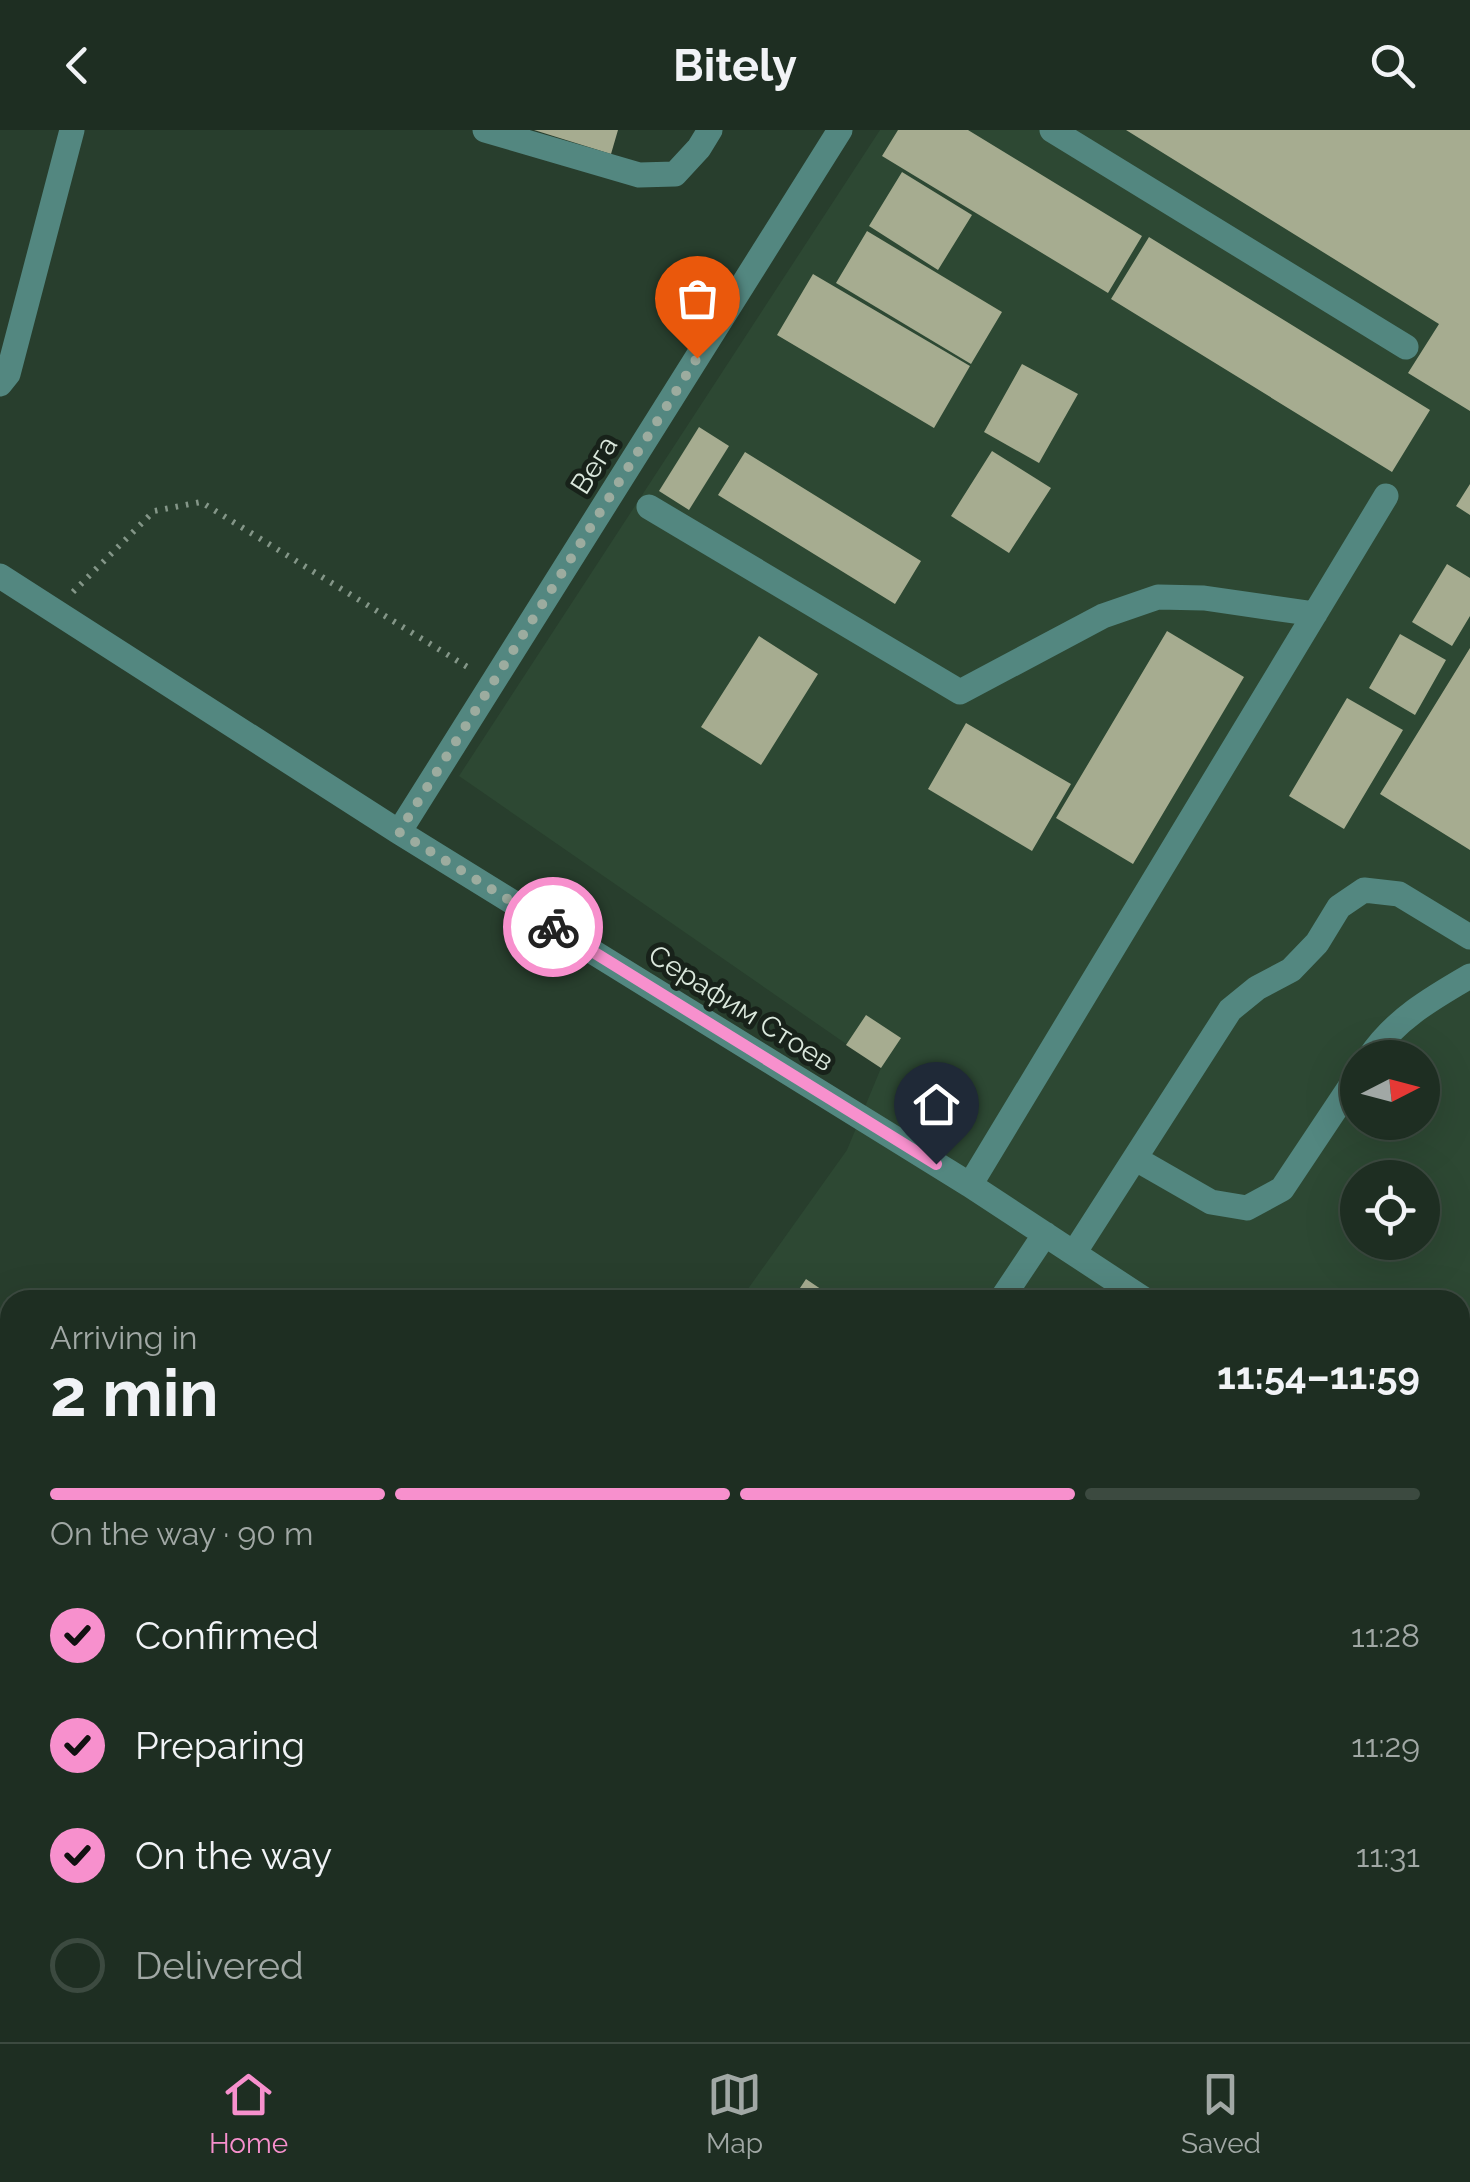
<!DOCTYPE html>
<meta charset="utf-8">
<style>
:root{--surface:#1e2e22;--page:#26362a;--text:#f1f3f6;--muted:#a1a8a5;--line:#3c4a40;--accent:#f790cd}
body{margin:0;font-family:Raleway,sans-serif;background:var(--page);color:var(--text);height:100vh;display:flex;flex-direction:column;font-size:38px;white-space:nowrap}
*{box-sizing:border-box;margin:0}
p{font-size:32px;color:var(--muted)}
.icon{flex:none;width:55px;height:55px;fill:none;stroke:currentColor;stroke-width:2;stroke-linecap:round;stroke-linejoin:round}
.map{position:relative;flex:1;overflow:hidden}
.sheet{position:absolute;left:0px;top:1160px;width:1470px;height:752px;display:flex;flex-direction:column;background:var(--surface);border-radius:30px 30px 0 0;box-shadow:0 10px 40px #0002,0 0 0 2px var(--line)}
.sheet>*{flex:none}
.needle{width:65px;rotate:84deg}
.tools{position:absolute;left:1340px;top:910px;display:grid;gap:20px}
.tools a{display:grid;place-items:center;width:100px;height:100px;border-radius:50%;background:var(--surface);box-shadow:0 10px 40px #0002,0 0 0 2px var(--line);font-size:50px}
.pin{position:absolute;display:grid;place-items:center;width:85px;height:85px;color:#fff;margin:-102px -42px;border-radius:50% 50% 50% 0;rotate:-45deg;box-shadow:0 0 10px #0007}
.pin .icon{rotate:45deg}
.courier{position:absolute;display:grid;place-items:center;width:100px;height:100px;margin:-50px;border:8px solid #f790cd;border-radius:50%;background:#fff;color:#222;box-shadow:0 2px 12px #0007}
.headline em{font-style:normal;font-weight:700}
.headline div{display:flex;flex-direction:column-reverse}
.headline{display:flex;align-items:center;justify-content:space-between;height:170px;padding:0 50px}
h1{font-size:65px;font-weight:700;line-height:75px}
.bar{display:grid;grid-template-columns:repeat(4,1fr);gap:15px 10px;align-content:center;height:120px;padding:0 50px}
.bar i{height:12px;border-radius:8px;background:var(--line)}
.bar .current{background:var(--accent)}
.bar p{grid-column:span 4}
ol{padding:0 50px;list-style:none}
li{display:flex;align-items:center;gap:30px;height:110px}
li p{margin-inline-start:auto}
li .icon{padding:10px;border-radius:50%;background:var(--accent);color:#111;stroke-width:4}
li:last-child{color:var(--muted)}
li i{width:55px;height:55px;border:5px solid var(--line);border-radius:50%}
header{display:flex;justify-content:space-between;align-items:center;height:130px;padding:0 50px;background:var(--surface);font-size:45px;font-weight:700}
.dock{display:flex;justify-content:space-around;align-items:center;height:140px;border-top:2px solid var(--line);background:var(--surface);font-size:28px;color:var(--muted)}
.dock a{display:grid;justify-items:center;gap:5px}
.dock .current{color:var(--accent)}
.map>svg:first-child{display:block}
.built{fill:#2d4833;fill-rule:evenodd}
.green{fill:#584417}
.building{fill:#a6ac90}
.lines{fill:none;stroke-linecap:round;stroke-linejoin:round}
.path{stroke:#849688;stroke-width:6;stroke-dasharray:2.5 8;stroke-linecap:butt}
.minor{stroke:#538780;stroke-width:25}
.done{stroke:#9cac9f;stroke-width:10;stroke-dasharray:0 18}
.route{stroke:#f790cd;stroke-width:12}
.labels{text-anchor:middle;dominant-baseline:central;stroke-width:10;stroke-linejoin:round;paint-order:stroke}
.street-label{font-size:28px;fill:#dbe8dd;stroke:#18221a}
</style>
<header><svg class="icon" aria-label="back" viewBox="0 0 24 24"><path d="M15 5l-7 7 7 7"/></svg>Bitely<svg class="icon" aria-label="search" viewBox="0 0 24 24"><circle cx="10" cy="10" r="6"/><path d="M15 15l6 6"/></svg></header>
<div class="map">
<svg width="1470" height="1912" viewBox="0 0 1470 1912">
<rect width="100%" height="100%" fill="#283e2d"/>
<path class="built" d="M880,0h590v1412l-10,-4v-238h-720l107,-150 34,-82 -422,-292zM1358,928h64v64h-64zM1358,1048h64v64h-64z"/>
<path class="green" d="M1460,1408l10,4v70l-10,-30z
M1460,1852l10,28v32h-333l6,-10h317z"/>
<path class="building" d="M534,0h84l-7,24z
M898,0h70l174,106 -34,57 -226,-137z
M1126,0h344v281l-62,-38 31,-49z
M902,42l70,43 -34,55 -69,-44z
M867,101l135,81 -31,52 -135,-81z
M1149,107l281,173 -38,62 -281,-173z
M813,144l157,92 -36,62 -157,-93z
M1022,234l56,30 -39,69 -55,-31z
M699,297l30,19 -40,64 -30,-19z
M992,321l59,37 -42,65 -58,-37z
M745,322l176,109 -26,43 -177,-109z
M1470,354v31l-14,-9z
M1447,434l23,14v38l-18,30 -40,-24z
M1167,501l77,46 -111,187 -77,-46z
M1400,504l46,26 -31,55 -46,-27z
M759,506l59,38 -57,91 -60,-38z
M1470,518v202l-90,-56z
M1347,568l56,32 -59,99 -55,-33z
M966,593l105,61 -39,67 -104,-62z
M866,885l35,23 -20,30 -35,-23z
M806,1149l31,21h-45z"/>
<g class="lines">
<path class="path" d="M73,462l81,-81 47,-9 268,166
M1460,1582l2,5 -2,24"/>
<path class="minor" d="M485,0l154,45 36,-1 24,-26 11,-18
M1052,0l354,217
M0,254l8,-10 64,-244
M649,377l311,185 143,-76 55,-19 46,1 111,16
M0,446l399,256 571,353 175,115
M399,702l441,-702
M1369,928c25,-38 63,-60 101,-82
M1136,1029l75,43 36,6 35,-19 76,-114
M970,1055l416,-689
M1074,1123l156,-243 27,-22 34,-18 26,-27 22,-36 25,-17 35,4 71,43
M1001,1170l44,-66
M1460,1378l10,4
M1460,1774l10,29"/>
</g>
<g class="lines">
<path class="done" d="M553,797l-154,-95 298,-474"/>
<path class="route" d="M553,797l383,237"/>
</g>
<g class="labels">
<g class="street-label">
<text transform="translate(594 335) rotate(-58)">Вега</text>
<text transform="translate(741 878) rotate(32)">Серафим Стоев</text>
</g>
</g>
</svg>
<div class="tools">
<a><svg class="needle" viewBox="-14 -14 28 28"><path d="M0-13l5 13h-10z" fill="#e53935"/><path d="M0 13l5-13h-10z" fill="#a1a8a5"/></svg></a>
<a><svg class="icon" aria-label="locate" viewBox="0 0 24 24"><circle cx="12" cy="12" r="6"/><path d="M12 2v4M12 18v4M2 12h4M18 12h4"/></svg></a>
</div>
<div class="pin" style="left:697px;top:228px;background:#ea580c"><svg class="icon" aria-label="bag" viewBox="0 0 24 24"><path d="M5 8h14l-1 12H6zM9 8a3 3 0 0 1 6 0"/></svg></div>
<div class="pin" style="left:936px;top:1034px;background:#1f2937"><svg class="icon" aria-label="home" viewBox="0 0 24 24"><path d="M3 11l9-7 9 7M6 9v11h12V9"/></svg></div>
<div class="courier" style="left:553px;top:797px"><svg class="icon" aria-label="bike" viewBox="0 0 24 24"><circle cx="6" cy="16" r="4"/><circle cx="18" cy="16" r="4"/><path d="M6 16l4-8h5l3 8M10 8l3 8H6M13 5h3"/></svg></div>
<section class="sheet">
<div class="headline"><div><h1>2 min</h1><p>Arriving in</p></div><em>11:54–11:59</em></div>
<div class="bar"><i class="current"></i><i class="current"></i><i class="current"></i><i></i><p>On the way · 90 m</p></div>
<ol>
<li><svg class="icon" aria-label="check" viewBox="0 0 24 24"><path d="M5 12l5 5 9-10"/></svg>Confirmed<p>11:28</p></li>
<li><svg class="icon" aria-label="check" viewBox="0 0 24 24"><path d="M5 12l5 5 9-10"/></svg>Preparing<p>11:29</p></li>
<li><svg class="icon" aria-label="check" viewBox="0 0 24 24"><path d="M5 12l5 5 9-10"/></svg>On the way<p>11:31</p></li>
<li><i></i>Delivered</li>
</ol>
</section>
</div>
<nav class="dock">
<a class="current"><svg class="icon" aria-label="home" viewBox="0 0 24 24"><path d="M3 11l9-7 9 7M6 9v11h12V9"/></svg>Home</a>
<a><svg class="icon" aria-label="map" viewBox="0 0 24 24"><path d="M3 6l6-2 6 2 6-2v14l-6 2-6-2-6 2zM9 4v14M15 6v14"/></svg>Map</a>
<a><svg class="icon" aria-label="saved" viewBox="0 0 24 24"><path d="M7 4h10v16l-5-4-5 4z"/></svg>Saved</a>
</nav>
